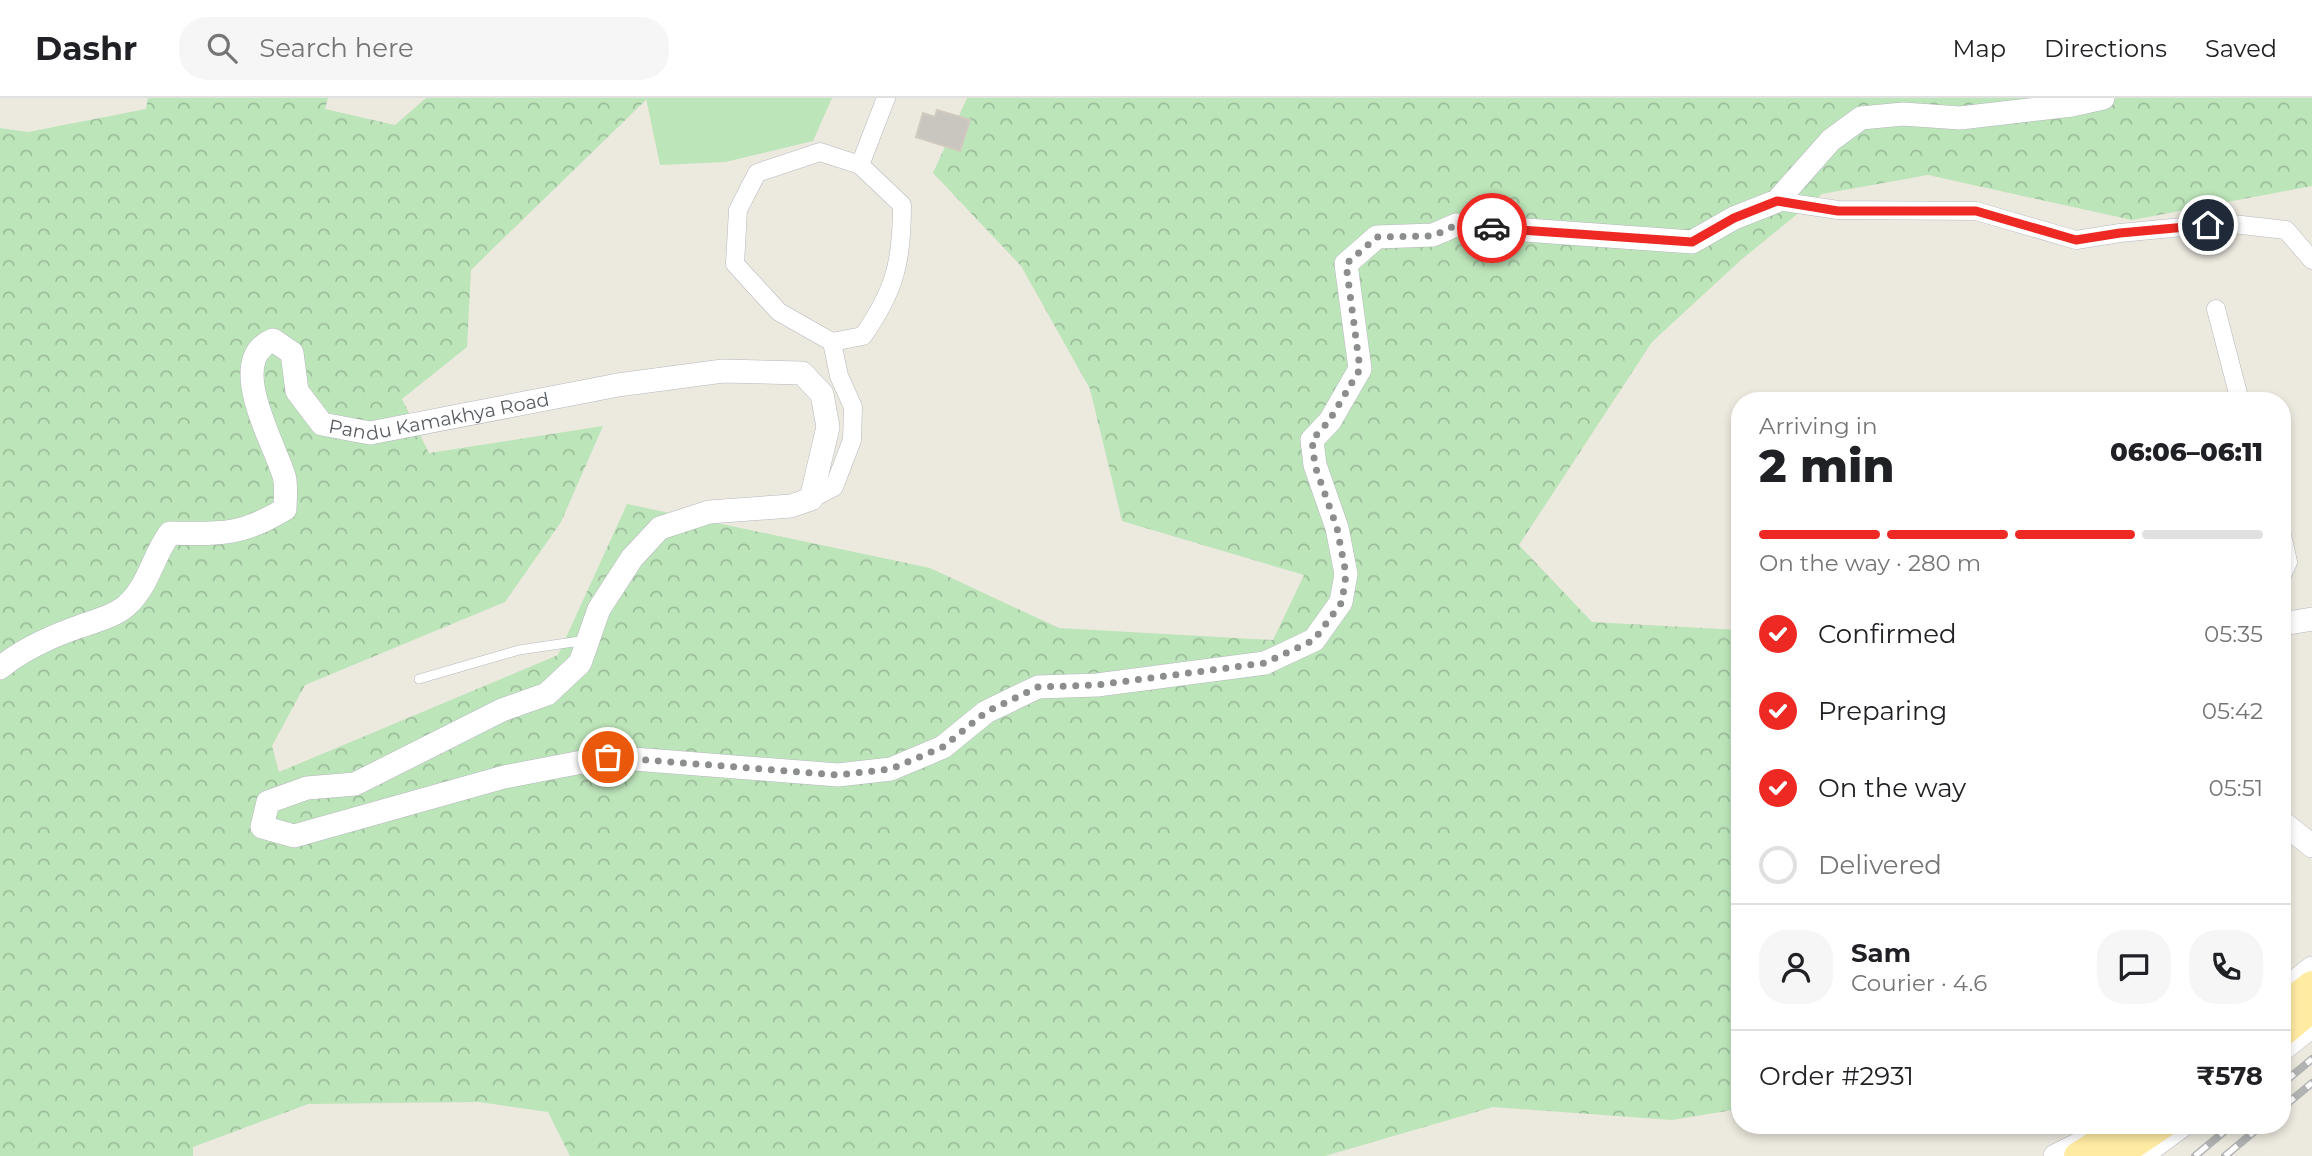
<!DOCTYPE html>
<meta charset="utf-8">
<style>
:root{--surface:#fff;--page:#f6f6f6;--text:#202124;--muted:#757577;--line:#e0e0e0;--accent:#ee2823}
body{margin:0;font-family:Montserrat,sans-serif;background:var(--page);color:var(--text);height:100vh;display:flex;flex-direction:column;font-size:26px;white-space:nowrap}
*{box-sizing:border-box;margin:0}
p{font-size:23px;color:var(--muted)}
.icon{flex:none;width:38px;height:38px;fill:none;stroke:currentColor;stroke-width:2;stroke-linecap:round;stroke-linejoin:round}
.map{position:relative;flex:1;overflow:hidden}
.side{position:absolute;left:1731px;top:294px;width:560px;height:742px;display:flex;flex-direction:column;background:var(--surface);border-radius:28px;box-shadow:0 4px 10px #0003}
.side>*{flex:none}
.pin{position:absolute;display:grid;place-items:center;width:60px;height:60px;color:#fff;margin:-30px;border:4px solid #fff;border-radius:50%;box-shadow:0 2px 7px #0007}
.courier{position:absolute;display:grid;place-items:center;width:70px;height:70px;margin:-35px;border:5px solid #ee2823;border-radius:50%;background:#fff;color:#222;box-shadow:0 2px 9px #0007}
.headline em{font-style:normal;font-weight:800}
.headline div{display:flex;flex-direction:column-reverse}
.headline{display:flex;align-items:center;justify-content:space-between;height:119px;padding:0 28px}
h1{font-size:46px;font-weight:800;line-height:52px}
.bar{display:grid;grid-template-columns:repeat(4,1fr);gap:10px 7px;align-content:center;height:84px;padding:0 28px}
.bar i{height:9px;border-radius:5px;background:var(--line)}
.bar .on{background:var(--accent)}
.bar p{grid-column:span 4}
.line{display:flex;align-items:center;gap:18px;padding:0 28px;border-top:2px solid var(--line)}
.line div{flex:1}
.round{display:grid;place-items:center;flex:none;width:74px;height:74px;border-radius:28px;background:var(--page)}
ol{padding:0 28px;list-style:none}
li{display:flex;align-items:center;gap:21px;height:77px}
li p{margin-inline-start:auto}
li .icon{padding:7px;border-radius:50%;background:var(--accent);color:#fff;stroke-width:4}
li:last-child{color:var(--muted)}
li i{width:38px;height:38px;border:4px solid var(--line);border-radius:50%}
header{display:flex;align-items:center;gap:42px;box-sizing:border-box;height:98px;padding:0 35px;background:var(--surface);border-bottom:2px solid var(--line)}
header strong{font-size:33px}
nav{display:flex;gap:38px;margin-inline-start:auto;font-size:24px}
.search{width:490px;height:63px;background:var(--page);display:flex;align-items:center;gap:18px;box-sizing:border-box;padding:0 24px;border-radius:28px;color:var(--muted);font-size:26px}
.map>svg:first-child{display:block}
.forest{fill:url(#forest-crowns)}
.garden{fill:#bde5ba}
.building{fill:#c9c5bf;stroke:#d1cabe;stroke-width:2}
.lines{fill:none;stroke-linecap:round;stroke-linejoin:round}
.service-casing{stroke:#b5b8bd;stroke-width:10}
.minor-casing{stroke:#b5b8bd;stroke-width:19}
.tertiary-casing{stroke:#b5b8bd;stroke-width:24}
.primary-casing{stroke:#f5be4f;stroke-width:30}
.service{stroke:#fff;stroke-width:9}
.minor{stroke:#fff;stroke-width:18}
.tertiary{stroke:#fff;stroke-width:23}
.primary{stroke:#ffeba2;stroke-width:28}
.rail-casing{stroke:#b1b2b2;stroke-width:8}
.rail{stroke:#fff;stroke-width:5;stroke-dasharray:16;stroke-linecap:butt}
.done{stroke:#8c8e8d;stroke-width:7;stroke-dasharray:0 12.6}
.route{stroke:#ee2823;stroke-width:9}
.labels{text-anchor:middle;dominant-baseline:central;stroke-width:5;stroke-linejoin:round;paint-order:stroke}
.street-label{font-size:19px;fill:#585d61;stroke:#fff}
</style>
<header>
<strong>Dashr</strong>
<div class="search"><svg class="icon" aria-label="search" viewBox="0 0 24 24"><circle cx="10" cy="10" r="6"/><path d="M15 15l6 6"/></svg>Search here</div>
<nav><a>Map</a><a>Directions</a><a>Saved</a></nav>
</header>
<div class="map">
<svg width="2312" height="1058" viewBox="0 0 2312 1058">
<defs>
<pattern id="forest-crowns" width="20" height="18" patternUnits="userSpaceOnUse" patternTransform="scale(1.75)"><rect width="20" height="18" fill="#bde5ba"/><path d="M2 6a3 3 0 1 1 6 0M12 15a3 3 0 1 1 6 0" fill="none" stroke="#9cbd9b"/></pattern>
</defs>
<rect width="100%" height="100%" fill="#ece9df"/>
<path class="forest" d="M148,0h180l-3,11 70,16 31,-27h222l-177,172 -4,77 -65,52 27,54 174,-27 -42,96 -56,80 -200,83 -33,61 7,26 279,-117 69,-151 303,64 129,60 214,12 31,-65 -182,-54 -32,-132 -69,-123 -88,-93 34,-75h1345v88l-180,34 -204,-45 -106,19 -80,65 -90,83 -133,203 73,77 147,8v479l-67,11 -179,-13 -168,49h-755l-22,-44 -69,-10 -171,2 -115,43v9h-193v-1028l28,4 118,-23z"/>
<path class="garden" d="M646,0h186l-19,43 -88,21 -65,3z"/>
<path class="building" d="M937,12l33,10 -10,31 -44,-14 7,-24 12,4z"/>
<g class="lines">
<g class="service-casing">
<path id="service" d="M419,581l100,-29 68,-10"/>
</g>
<g class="minor-casing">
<path id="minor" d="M820,54l40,13 42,40c0,57 -7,85 -39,131l-31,6 -53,-30 -44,-48 3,-54 19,-37z
M860,67l26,-67
M1777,103l61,9 138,1 100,29 44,-7 104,-10 62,7 26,30
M2216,211l24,92
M811,401l23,-12 18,-47 1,-33 -14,-31 -7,-34
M2282,437l6,27 -6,13"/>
</g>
<g class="tertiary-casing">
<g id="tertiary">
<path d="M2282,526l30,-5"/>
<path id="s1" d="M0,570c24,-20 52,-32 81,-42 14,-5 34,-10 45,-20 23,-20 26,-49 44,-73 50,1 71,3 115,-24 0,-10 2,-24 -1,-33 -9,-32 -60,-116 -11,-136l19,13 5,38 25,33 48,9 248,-48 105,-14 79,2 20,21 6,33 -17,72 -20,7 -82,6 -49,16 -28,30 -33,51 -19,54 -33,31 -45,16 -147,74 -48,4 -39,14 -6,25 32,9 210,-59 104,-20 230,18 53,-6 52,-22 43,-35 52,-25 59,-2 168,-22 49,-23 27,-38 5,-28 -9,-46 -22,-63 -3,-25 18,-19 30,-52 -14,-105 31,-27 56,-2 23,-10 236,17 42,-24 43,-17 54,-61 30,-22 42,-4 57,4 112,-13 31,-7"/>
<path d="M2282,724l30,24"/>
<path d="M2282,894l30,-24"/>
<path d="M2282,952l30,-24"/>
<path d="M2149,1052l34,-25"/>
<path d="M2055,1058l38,-19"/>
</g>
</g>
<g class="primary-casing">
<path id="primary" d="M2282,910l30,-23
M2282,935l30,-25
M2078,1058l49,-31
M2116,1058l46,-31"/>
</g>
<use href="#service" class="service"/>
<use href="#minor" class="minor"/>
<use href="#tertiary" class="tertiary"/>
<use href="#primary" class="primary"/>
<g class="rail-casing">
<path id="rail" d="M2282,986l30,-25
M2282,1010l30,-25
M2195,1058l37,-31
M2225,1058l37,-31"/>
</g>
<use href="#rail" class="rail"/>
</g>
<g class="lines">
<path class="done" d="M608,659l230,18 53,-6 52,-22 43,-35 52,-25 59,-2 168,-22 49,-23 28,-38 4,-28 -9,-46 -22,-62 -3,-26 17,-19 31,-52 -14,-105 31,-27 56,-1 23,-11 36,3"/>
<path class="route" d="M1492,130l200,14 42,-24 43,-17 61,10h138l100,29 44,-7 88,-8"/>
</g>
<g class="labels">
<g class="street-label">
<text stroke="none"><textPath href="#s1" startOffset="752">Pandu Kamakhya Road</textPath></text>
</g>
</g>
</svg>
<div class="pin" style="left:608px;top:659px;background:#ea580c"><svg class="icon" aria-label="bag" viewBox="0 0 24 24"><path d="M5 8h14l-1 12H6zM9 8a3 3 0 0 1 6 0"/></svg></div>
<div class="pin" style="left:2208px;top:127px;background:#1f2937"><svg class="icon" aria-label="home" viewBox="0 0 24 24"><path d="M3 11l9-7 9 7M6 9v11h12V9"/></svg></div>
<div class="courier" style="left:1492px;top:130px"><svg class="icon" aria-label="car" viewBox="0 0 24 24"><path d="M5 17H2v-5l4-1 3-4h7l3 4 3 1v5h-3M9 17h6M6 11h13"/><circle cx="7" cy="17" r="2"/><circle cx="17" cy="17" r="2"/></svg></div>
<section class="side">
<div class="headline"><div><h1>2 min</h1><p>Arriving in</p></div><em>06:06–06:11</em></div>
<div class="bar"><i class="on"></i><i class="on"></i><i class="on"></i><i></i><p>On the way · 280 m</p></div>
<ol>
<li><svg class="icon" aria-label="check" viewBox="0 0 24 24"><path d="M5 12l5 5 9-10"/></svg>Confirmed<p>05:35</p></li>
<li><svg class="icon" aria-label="check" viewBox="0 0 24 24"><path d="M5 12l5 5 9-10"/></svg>Preparing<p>05:42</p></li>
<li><svg class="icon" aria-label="check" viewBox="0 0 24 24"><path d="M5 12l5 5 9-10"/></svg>On the way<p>05:51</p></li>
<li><i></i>Delivered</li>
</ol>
<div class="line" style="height:126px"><a class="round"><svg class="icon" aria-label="person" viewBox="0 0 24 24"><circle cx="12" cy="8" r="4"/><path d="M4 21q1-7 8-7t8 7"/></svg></a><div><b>Sam</b><p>Courier · 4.6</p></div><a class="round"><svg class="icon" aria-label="chat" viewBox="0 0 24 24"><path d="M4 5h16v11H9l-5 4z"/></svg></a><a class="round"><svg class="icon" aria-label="phone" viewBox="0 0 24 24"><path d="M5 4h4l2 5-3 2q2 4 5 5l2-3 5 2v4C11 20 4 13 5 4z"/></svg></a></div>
<div class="line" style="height:91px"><div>Order #2931</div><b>₹578</b></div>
</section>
</div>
